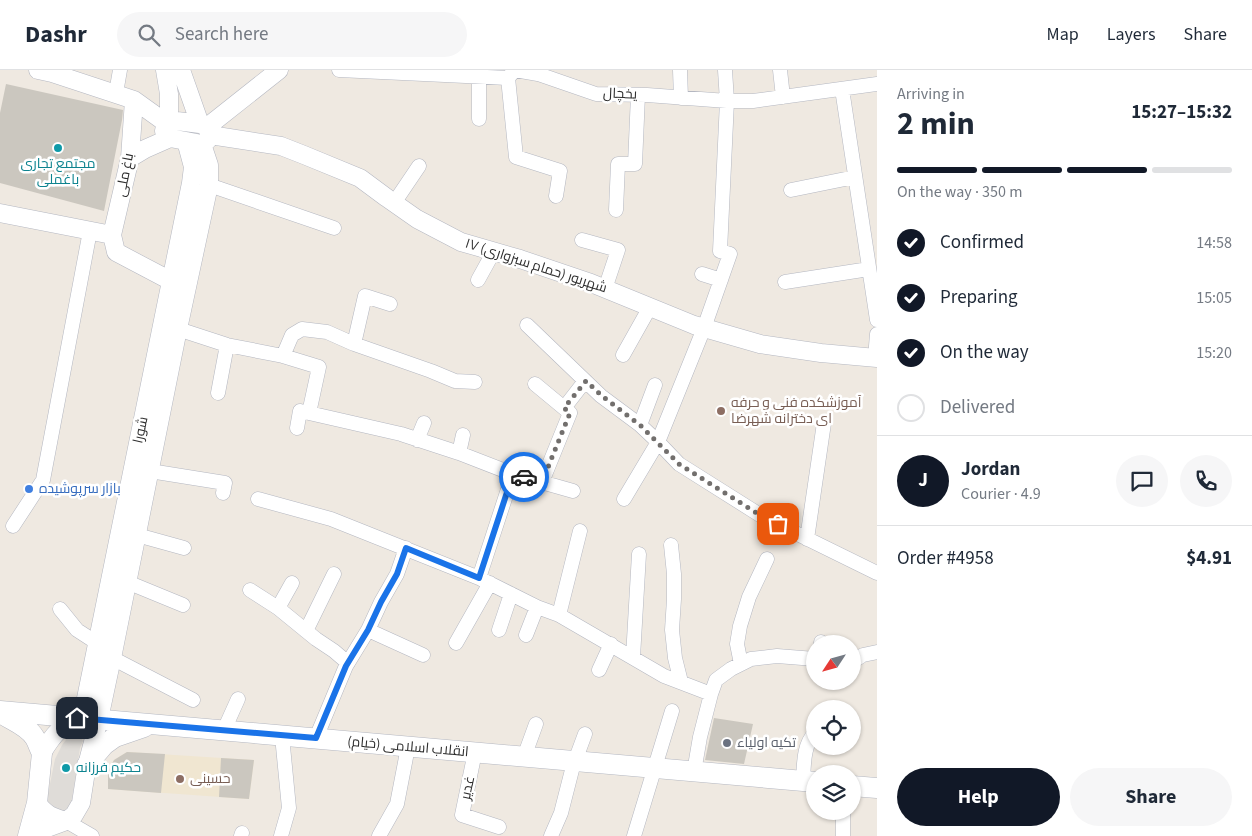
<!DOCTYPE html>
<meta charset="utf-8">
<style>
:root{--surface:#fff;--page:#f6f6f7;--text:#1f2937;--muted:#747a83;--line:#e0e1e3;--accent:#111827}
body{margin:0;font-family:"Source Sans 3",Cairo,sans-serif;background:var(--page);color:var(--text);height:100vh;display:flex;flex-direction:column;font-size:19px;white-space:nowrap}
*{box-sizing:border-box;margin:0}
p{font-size:16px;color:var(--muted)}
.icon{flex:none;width:28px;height:28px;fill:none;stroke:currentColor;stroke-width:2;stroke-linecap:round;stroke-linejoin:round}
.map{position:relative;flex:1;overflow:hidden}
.side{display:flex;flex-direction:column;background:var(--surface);width:375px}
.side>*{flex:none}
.needle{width:32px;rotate:234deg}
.fabs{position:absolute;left:806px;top:565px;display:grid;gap:10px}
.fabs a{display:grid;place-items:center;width:55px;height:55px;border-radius:50%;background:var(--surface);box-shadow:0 1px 4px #0004;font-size:25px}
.pin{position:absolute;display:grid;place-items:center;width:42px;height:42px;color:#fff;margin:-21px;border-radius:10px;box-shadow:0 2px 8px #0006}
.courier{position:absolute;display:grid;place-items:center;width:50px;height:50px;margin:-25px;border:4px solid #1a73e8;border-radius:50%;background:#fff;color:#222;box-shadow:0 1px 6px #0007}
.summary em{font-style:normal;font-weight:700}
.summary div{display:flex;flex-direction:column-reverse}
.summary{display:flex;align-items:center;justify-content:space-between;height:85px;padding:0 20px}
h1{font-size:32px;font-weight:700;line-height:38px}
.bar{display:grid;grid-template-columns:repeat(4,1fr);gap:8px 5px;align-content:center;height:60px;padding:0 20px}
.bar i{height:6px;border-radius:4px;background:var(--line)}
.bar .on{background:var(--accent)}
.bar p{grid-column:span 4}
.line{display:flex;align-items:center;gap:12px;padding:0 20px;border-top:1px solid var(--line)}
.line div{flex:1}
.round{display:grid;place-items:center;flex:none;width:52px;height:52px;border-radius:26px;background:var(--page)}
ol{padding:0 20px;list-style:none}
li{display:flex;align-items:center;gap:15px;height:55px}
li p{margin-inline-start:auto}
li .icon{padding:5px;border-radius:50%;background:var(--accent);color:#fff;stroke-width:4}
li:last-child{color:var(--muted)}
li i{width:28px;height:28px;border:2px solid var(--line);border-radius:50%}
.button{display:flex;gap:10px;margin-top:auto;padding:10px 20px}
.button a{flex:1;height:58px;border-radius:30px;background:var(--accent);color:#fff;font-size:20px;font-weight:700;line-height:58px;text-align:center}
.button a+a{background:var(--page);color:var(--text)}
header{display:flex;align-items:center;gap:30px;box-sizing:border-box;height:70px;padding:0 25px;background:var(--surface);border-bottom:1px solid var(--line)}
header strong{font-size:24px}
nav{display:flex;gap:28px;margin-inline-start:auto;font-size:18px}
.search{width:350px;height:45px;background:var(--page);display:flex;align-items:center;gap:12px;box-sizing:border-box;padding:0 18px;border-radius:28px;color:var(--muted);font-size:19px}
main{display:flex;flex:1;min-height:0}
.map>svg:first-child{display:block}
.education{fill:#f0e6d1}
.plaza{fill:#dfdcd8}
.building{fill:#cbc7bf}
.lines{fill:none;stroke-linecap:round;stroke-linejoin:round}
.minor-casing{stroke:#b4b7c1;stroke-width:15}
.tertiary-casing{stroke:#b4b7c1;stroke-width:19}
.secondary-casing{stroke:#b4b7c1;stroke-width:21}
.minor{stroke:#fff;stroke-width:14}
.tertiary{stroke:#fff;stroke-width:18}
.secondary{stroke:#fff;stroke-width:20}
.done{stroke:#726f6d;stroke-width:5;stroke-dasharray:0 9}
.route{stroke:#1a73e8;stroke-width:6}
.culture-dot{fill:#0f9aa8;stroke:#fff;stroke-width:2}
.education-dot{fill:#8d6e63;stroke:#fff;stroke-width:2}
.shop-dot{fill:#3f7fe0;stroke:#fff;stroke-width:2}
.worship-dot{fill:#6b7280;stroke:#fff;stroke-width:2}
.labels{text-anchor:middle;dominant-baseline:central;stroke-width:5;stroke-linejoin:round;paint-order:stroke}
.street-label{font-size:14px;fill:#2e2e2e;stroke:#fff}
.culture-label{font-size:14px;fill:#0d838f;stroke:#fff}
.education-label{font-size:14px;fill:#785e54;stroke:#fff;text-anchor:start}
.shop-label{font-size:14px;fill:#366cbe;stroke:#fff;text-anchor:start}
.worship-label{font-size:14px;fill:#5b616d;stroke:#fff;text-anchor:start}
</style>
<header>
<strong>Dashr</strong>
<div class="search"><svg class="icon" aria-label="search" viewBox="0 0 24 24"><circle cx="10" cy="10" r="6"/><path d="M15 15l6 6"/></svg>Search here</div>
<nav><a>Map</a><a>Layers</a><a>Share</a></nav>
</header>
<main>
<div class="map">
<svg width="877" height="766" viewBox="0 0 877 766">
<rect width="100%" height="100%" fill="#efe9e1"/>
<path class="education" d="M127,682l127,8 -5,39 -141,-10v-18l6,-11z"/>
<path class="plaza" d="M75,662l5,3 3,6 -3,7 -9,57 -4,8 -17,-5 -3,-9 8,-40 7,-14 7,-9z"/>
<path class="building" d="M6,14l117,26 -1,10 -18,91 -104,-28v-70z
M714,648l39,6 -9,40 -39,-4z
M127,682l38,2 -4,39 -53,-4v-18l6,-11z
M221,688l33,2 -5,39 -30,-2z"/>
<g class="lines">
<g class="minor-casing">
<path id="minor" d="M339,0l169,8 7,-8 23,4 58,20 51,1 80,6h26l124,-17
M680,0l1,28
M725,0l2,31 -7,150 10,3 -26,74 -46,114 21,22 84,53 114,56
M780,0l3,27
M508,8l8,79 44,14 -4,25
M842,19l35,231
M116,23l4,-23
M479,49v-42
M209,115l125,43
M791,120l64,-13
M394,133l25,-37
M616,140l2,-46h17l3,-69
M582,170l36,10 -13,39
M702,204l19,6
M478,210l16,-29
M785,212l84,-13
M527,255l74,71 39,29 18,17 -34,57
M178,259l49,16 56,11 36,11 -10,46
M354,274l11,-48 25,8
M623,285l27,-48
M283,286l9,-21 10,-6 25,3 27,12 77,27 24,10 20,1
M875,288l2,-24
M535,314l29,24
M218,323l9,-48
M640,355l15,-40
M297,358l3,-17 9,2 92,21 58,19 54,21 60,17
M417,370l7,-17
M459,383l4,-18
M150,401l75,12 -2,10
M542,412l28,-69 -6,-5 21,-27
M258,429l73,20 148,59 58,29 22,8 105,61 47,18
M13,456l30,-46 47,-249
M137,465l47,13
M807,469l17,-116
M671,475l3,29v25l-2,31 3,28 6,24
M479,508l34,-104
M127,512l56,23
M250,520l28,18 38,31 18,12 14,12
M278,538l14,-25
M60,539l17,21 20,13
M559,545l21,-84
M368,560l55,25
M499,560l12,-36
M306,561l28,-57
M526,565l11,-28
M456,573l34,-60
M821,574v-2
M633,587l6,-103
M112,588l81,42
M852,592l11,-7 14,-3
M741,594l-4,-20 3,-18 9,-29 18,-38
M599,600l12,-26
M224,660l14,-31
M316,668l30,-72 22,-36 13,-28 16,-28 9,-26
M475,682l-13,63 37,12
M524,687l12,-33
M575,691l10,-27
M694,702l6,-35 11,-43 5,-14 15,-11 20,-10 26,-3 38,3
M803,711c1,-16 0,-36 12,-48
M66,751l26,15
M241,766l1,-3
M281,766l8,-28 -7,-72
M379,766l18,-32 11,-57
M551,766l10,-23 11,-43
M634,766l38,-125
M843,766v-25"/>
</g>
<g class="tertiary-casing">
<path id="tertiary" d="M38,0l14,3 82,27 32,23
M165,0l4,24v26
M181,0l19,54
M169,50l31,4 7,3 3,8c-1,5 -3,7 -8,9l-32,-6 -4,-3 -2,-4 2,-8z
M207,57l72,-57
M210,65l71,11 23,9 56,23 27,20 30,21 44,23 59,17 71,24 103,42 66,19 61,9 56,5
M130,88l15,-9 25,-11
M0,143l112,22 18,-77 4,-58
M112,165l4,17 55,29
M42,683c11,-18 19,-29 40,-35l109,-535 2,-16 -7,-26
M37,733c9,12 15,14 29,18
M34,766l5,-5 27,-10 8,-6 7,-12 6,-38 12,-46 13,-61 66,-329 31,-144v-20l-7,-21"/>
</g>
<g class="secondary-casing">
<path id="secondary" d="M0,641l815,71
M2,644c11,7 26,12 33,24 3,5 4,10 7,15l-5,50 -9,33
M87,695l17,-20 11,-8 29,-10
M852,716l25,2"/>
</g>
<use href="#minor" class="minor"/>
<use href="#tertiary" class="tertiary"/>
<use href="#secondary" class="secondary"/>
</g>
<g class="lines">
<path class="done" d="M524,407l18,5 28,-69 -6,-5 22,-27 16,15 38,29 39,39 84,53 15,7"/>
<path class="route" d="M77,648l239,20 30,-72 22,-36 13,-28 16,-28 9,-26 73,30 34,-104 11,3"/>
</g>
<g class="culture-dot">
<circle cx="58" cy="78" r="5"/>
<circle cx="66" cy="698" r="5"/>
</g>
<g class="education-dot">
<circle cx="721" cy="341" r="5"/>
<circle cx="180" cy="709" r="5"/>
</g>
<circle class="shop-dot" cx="29" cy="419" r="5"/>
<circle class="worship-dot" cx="727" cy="673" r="5"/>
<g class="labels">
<g class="street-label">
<text transform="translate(620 24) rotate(2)">یخچال</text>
<text transform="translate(125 105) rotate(-79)">باغ ملی</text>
<text transform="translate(536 196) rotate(18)">۱۷ شهریور (حمام سبزواری)</text>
<text transform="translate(141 360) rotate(-78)">شورا</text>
<text transform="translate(408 677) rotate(5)">انقلاب اسلامی (خیام)</text>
<text transform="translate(468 718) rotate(-78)">غدیر</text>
</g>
<g class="culture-label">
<text x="58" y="94">مجتمع تجاری<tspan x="58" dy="16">باغملی</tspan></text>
<text x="76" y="698" text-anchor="start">حکیم فرزانه</text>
</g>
<g class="education-label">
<text x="731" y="333">آموزشکده فنی و حرفه<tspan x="731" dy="16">ای دخترانه شهرضا</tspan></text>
<text x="190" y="709">حسینی</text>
</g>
<g class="shop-label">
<text x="39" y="419">بازار سرپوشیده</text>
</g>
<g class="worship-label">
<text x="737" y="673">تکیه اولیاء</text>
</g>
</g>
</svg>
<div class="fabs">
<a><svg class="needle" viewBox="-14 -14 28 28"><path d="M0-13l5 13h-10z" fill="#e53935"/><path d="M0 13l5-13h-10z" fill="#747a83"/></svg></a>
<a><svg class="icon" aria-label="locate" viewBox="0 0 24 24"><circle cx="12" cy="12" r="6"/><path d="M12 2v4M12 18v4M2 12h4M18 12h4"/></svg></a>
<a><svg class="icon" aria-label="layers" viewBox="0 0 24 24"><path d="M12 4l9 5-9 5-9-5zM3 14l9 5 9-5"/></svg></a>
</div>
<div class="pin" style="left:778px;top:454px;background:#ea580c"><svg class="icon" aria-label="bag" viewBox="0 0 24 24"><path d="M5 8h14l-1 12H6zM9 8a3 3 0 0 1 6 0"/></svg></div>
<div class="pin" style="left:77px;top:648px;background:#1f2937"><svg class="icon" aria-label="home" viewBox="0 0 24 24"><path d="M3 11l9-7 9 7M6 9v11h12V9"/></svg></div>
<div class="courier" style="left:524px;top:407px"><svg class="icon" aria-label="car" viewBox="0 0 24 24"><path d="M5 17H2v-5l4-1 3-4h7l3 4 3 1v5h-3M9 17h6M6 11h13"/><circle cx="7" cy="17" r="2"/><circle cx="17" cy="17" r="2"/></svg></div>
</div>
<section class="side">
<div class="summary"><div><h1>2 min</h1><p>Arriving in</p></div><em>15:27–15:32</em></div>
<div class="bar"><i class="on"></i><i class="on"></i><i class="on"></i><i></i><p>On the way · 350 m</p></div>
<ol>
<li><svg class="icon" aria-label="check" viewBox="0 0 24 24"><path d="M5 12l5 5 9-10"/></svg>Confirmed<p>14:58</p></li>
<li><svg class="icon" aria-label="check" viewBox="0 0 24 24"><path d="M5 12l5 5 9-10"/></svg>Preparing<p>15:05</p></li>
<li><svg class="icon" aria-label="check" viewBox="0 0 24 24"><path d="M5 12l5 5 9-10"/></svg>On the way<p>15:20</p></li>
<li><i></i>Delivered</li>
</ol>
<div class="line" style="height:90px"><b class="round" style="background:var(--accent);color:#fff">J</b><div><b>Jordan</b><p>Courier · 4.9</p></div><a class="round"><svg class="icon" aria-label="chat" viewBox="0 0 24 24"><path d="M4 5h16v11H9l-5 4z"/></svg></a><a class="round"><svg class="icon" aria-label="phone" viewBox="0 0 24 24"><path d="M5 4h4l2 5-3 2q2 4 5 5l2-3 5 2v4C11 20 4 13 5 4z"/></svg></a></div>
<div class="line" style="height:65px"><div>Order #4958</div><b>$4.91</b></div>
<div class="button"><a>Help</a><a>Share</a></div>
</section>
</main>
